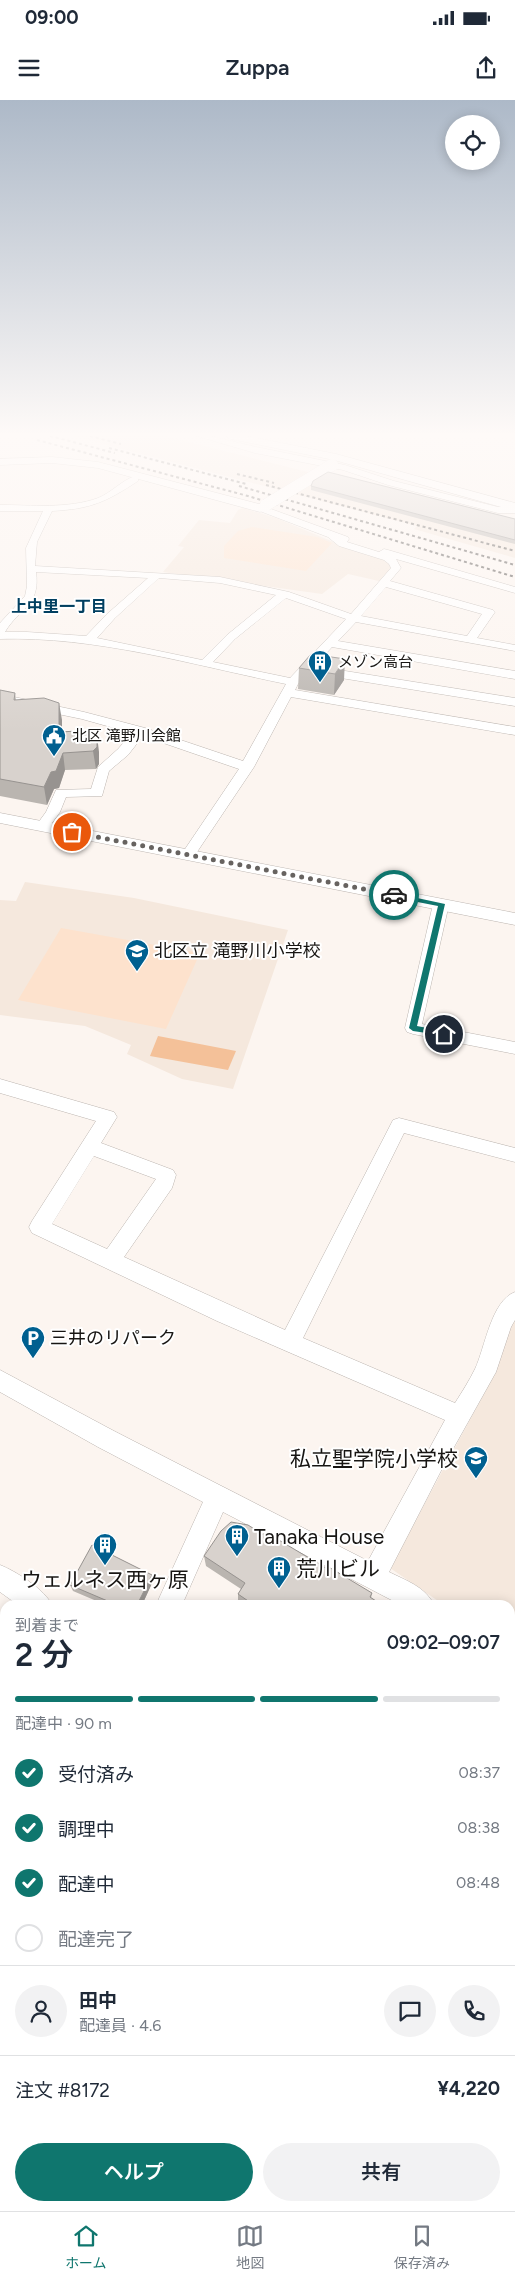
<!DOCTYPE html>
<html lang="ja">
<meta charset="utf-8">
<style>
:root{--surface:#fff;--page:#f2f2f3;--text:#1f2937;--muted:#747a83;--line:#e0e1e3;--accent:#0f766e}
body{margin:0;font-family:Figtree,"Noto Sans JP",sans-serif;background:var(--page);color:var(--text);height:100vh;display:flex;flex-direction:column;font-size:19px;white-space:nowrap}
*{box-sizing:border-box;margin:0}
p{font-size:16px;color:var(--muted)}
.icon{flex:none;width:28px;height:28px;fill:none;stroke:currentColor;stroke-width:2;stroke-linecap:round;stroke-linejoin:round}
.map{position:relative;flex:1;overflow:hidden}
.drawer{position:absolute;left:0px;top:1500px;width:515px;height:611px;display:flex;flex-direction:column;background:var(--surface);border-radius:15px 15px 0 0;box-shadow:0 2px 12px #0003}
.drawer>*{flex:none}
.buttons{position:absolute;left:445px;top:15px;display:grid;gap:10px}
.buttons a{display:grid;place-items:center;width:55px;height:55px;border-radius:50%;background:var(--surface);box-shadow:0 2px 12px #0003;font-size:25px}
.pin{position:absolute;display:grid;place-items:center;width:42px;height:42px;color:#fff;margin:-21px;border:2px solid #fff;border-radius:50%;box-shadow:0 1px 5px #0007}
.courier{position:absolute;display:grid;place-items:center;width:50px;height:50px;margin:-25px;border:4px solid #0f766e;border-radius:50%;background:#fff;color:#222;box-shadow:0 1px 6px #0007}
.summary em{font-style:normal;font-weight:600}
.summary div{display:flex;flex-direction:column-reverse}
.summary{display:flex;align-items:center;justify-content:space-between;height:85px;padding:0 15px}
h1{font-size:32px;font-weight:600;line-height:38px}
.bar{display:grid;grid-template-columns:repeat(4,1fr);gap:8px 5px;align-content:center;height:60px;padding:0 15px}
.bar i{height:6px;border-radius:4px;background:var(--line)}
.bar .active{background:var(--accent)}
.bar p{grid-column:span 4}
.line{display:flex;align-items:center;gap:12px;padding:0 15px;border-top:1px solid var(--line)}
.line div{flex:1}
.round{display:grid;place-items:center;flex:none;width:52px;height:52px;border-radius:26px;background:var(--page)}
ol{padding:0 15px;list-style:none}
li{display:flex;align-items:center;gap:15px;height:55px}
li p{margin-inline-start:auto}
li .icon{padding:5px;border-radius:50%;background:var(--accent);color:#fff;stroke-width:4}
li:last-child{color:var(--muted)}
li i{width:28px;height:28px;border:2px solid var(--line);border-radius:50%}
.cta{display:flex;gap:10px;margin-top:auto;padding:10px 15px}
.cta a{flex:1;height:58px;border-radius:30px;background:var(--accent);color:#fff;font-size:20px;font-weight:600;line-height:58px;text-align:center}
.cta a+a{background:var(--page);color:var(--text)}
.status{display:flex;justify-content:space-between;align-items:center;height:35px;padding:0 25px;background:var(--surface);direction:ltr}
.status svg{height:14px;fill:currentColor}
header{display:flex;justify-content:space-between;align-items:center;height:65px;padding:0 15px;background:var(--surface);font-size:22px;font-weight:600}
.tab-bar{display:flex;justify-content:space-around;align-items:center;height:70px;border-top:1px solid var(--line);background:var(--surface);font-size:14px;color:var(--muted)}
.tab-bar a{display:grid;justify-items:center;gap:2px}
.tab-bar .active{color:var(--accent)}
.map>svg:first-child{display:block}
.built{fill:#f5e8dd}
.green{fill:#fde2cd}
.water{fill:#f4c199}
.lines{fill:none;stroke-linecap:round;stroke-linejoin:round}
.minor-casing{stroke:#bcb5b0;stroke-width:1}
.tertiary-casing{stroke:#bcb5b0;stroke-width:1}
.minor{fill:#fff;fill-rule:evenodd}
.tertiary{fill:#fff;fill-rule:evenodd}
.rail{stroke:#5d5956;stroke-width:2;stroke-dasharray:3 3;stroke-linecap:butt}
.tertiary-bridge-casing{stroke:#bcb5b0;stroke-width:12;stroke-linecap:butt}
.tertiary-bridge{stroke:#fff;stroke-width:12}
.wall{fill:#bab5b0}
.shaded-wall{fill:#979390}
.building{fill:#d8d2cd;stroke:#979390}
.route{fill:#0f766e}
.done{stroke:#676360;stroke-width:5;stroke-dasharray:0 9}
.labels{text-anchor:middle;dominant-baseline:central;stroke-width:4;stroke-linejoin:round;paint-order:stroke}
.far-poi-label{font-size:15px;fill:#171513;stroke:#fff;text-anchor:start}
.far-neighbourhood-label{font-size:16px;font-weight:bold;fill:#013f60;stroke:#fff}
.poi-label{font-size:18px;fill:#171513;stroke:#fff;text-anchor:start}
.near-poi-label{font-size:21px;fill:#171513;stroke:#fff;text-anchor:start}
</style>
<div class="status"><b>09:00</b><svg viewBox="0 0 49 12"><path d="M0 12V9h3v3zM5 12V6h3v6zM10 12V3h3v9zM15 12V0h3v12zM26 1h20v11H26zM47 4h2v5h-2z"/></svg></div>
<header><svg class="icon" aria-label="menu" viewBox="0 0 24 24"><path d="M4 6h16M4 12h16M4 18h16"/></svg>Zuppa<svg class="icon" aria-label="share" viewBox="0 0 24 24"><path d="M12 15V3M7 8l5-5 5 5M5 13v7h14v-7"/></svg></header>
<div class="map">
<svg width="515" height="2111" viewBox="0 0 515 2111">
<rect width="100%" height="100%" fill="#fcf5f0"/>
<path class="built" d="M73,336h92l350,88v34l-101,-29 3,-3z
M243,408l33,10 60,25 49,17 6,4v5l-12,12 -31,-7 -26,20 -159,-22 21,-25 -6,-1 21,-26 31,3 8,-13z
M25,782l109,16 154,32 -55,159 -51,-10 -55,-25 4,-9 -46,-19 -85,-11v-115l16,1z
M515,1215v339l-5,-4v-45h-66l-54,-37 96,-178 21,-62z"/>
<path class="green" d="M252,427l65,10 15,6 -26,28 -82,-13v-12l14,-15z
M61,828l139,25 -34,76 -148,-29z"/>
<path class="water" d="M158,936l78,15 -8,19 -78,-14z"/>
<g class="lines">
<g class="minor-casing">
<path id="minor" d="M197,336h13l46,11 89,18 49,16 104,26h17v6h-17l-110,-28 -45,-15 -88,-17z
M135,376l3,1v4c-32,21 -47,28 -86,30l-15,31 -2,24 185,11 69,15 62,22 40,-46 -2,-4 -5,-4 -45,-14 -11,-9 -71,-27v-4l3,-1 88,32 1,2 -2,3 32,10 5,-3 4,1 127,37v6l-119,-34 5,9 -11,13 103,29 2,2 -18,26 38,7v6l-159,-29 -18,19 177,30v8l-183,-32 -34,37 -3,6 220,37v8l-224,-38 -37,70 -61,91h-10l-2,-3 58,-86 -96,-33 -15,19 -19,16 -7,25 -36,1 -6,15 -13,18h-10l-2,-3 11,-15 10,-22 35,-1 7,-22 20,-18 14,-16 -50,-14 -82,-17v-8l84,18 61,16 98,33 43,-77c-93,-19 -191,-48 -286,-45v-16l25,-27 2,-10 -1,-38 17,-37h-43v-6c31,0 68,4 98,-7 13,-5 24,-18 37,-22zM36,472l112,6 -41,36 -21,22 -59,-4h-22c14,-24 36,-26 31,-60zM159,478l61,5 56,12 -49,40 -25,25 -105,-22 18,-20zM386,487l96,27 -15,22 -106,-20zM286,498l60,21 -56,59 -77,-16 22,-23z
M320,567l195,31v8l-199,-32 -2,-3 2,-3z
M441,799l5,2 3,3 -27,120 93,18v12l-102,-20 -6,-2 -2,-4 28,-124 3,-3z
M0,979l114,33 3,5 -16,26 72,27 3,5 -4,13 -48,69 161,73 108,-210 6,-2 116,30v14l-111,-29 -101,205 152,65c7,-11 14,-22 20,-34 10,-21 16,-68 40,-77v28l-4,7 -15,45 -52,93 -55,107c16,8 37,15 45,33h-33l-178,-93 -41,93h-26l47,-103 -105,-55 -98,-55v-22l114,61 254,130 77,-141 -228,-99 -185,-88 -3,-6 3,-6 64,-100 -96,-28zM94,1056l62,23 -49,70 -55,-25z
M0,1465c16,6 45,25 52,40h-34l-18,-13z
M510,1560l5,2v28l-5,-2z
M510,1823l5,2v31l-5,-2z
M5,1853v38l-5,2v-38z
M515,1940v37l-5,2v-37z
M398,2106h34l-2,5h-34z"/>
</g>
<g class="tertiary-casing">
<path id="tertiary" d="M226,336h20l90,18 179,49v8l-181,-51 -103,-21z
M52,357l46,5 161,42 7,-3 6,4 -12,7 -162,-44 -46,-5 -52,2v-6z
M0,713l515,100v12l-515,-102z
M0,1726l5,2v38l-5,-2z
M419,2106h46l2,5h-46z"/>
</g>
<use href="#minor" class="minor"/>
<use href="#tertiary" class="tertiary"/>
<path class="rail" d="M50,336l65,17
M90,336l31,8
M37,340l211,56 267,81
M109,348l137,36
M237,374l37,9
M266,385l249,66
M239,386l276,79"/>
<g class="tertiary-bridge-casing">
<path id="tertiary-bridge" d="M266,405l66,-40"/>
</g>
<use href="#tertiary-bridge" class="tertiary-bridge"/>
</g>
<path class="wall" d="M311,386l204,33v25l-204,-54z
M311,554l33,26 -10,15 -36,-6 1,-21z
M0,590l15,3 1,7 46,20v12l37,20v12l-3,5 -31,1 -6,18 -5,1 -7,16 -47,-9z
M270,1439l102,54 -1,5 11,7h-141l-3,-2v-9l3,-5 -35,-23 -2,-10z
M153,1481l-11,24h-36l-33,-14 -3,-6z
M515,1635v78l-5,-4v-43l2,-4 -2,-2v-17z"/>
<path class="shaded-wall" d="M345,559l-1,21 -10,15 1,-21z
M59,603l3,17v29l-3,-17z
M97,635l2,17v12l-3,5 -3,-18z
M63,653l2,17 -6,18 -5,1 -7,16 -3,-18 7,-15z
M152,1475l1,6 -11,24h-5z
M0,1955l5,4v12l-5,-5z"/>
<path class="building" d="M328,372l187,47v21l-204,-54 2,-5z
M311,554l34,5 -10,15 -36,-6z
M0,590l15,3 -1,7 30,-2 15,5v29l19,-1 19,4v12l-4,4 -30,2 -7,18 -5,1 -7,15 -44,-8z
M231,1422l17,3 22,14 2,-3 54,32 1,-2 45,27 -2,4 12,8h-128l-16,-11 7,-11 -41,-27 17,-25z
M92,1445l60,30 -15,30h-20l-47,-20z
M515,1642v7l-3,-2z
M515,1666v33l-5,-4v-20z
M0,1966l5,5v135h335l-2,5h-338z"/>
<linearGradient id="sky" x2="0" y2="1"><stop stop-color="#adb9c8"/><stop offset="0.53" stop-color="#fefaf8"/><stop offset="1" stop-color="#fefaf8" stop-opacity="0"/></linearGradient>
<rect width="515" height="631" fill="url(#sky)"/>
<path class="route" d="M394,793l51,11 -28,122 30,6v4l-34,-5 -4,-3 29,-122 -46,-9v-3z"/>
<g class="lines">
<path class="done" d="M72,732l322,63"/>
</g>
<defs>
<g id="building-pin" transform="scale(1.25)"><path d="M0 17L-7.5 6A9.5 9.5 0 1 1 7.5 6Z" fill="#006090" stroke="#fff"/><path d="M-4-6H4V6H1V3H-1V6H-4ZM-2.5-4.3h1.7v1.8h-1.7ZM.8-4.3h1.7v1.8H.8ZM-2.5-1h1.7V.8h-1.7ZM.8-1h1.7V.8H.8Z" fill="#fff"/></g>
<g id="civic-pin" transform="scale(1.25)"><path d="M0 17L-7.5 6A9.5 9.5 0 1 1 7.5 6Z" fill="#006090" stroke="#fff"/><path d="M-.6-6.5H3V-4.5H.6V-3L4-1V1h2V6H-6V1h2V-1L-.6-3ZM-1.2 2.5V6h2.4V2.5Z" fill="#fff"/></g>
<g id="school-pin" transform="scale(1.25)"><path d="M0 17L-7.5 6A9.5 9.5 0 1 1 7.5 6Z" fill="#006090" stroke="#fff"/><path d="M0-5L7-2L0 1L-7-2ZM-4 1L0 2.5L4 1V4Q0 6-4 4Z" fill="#fff"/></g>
<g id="parking-pin" transform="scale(1.25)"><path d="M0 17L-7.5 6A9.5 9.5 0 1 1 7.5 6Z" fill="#006090" stroke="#fff"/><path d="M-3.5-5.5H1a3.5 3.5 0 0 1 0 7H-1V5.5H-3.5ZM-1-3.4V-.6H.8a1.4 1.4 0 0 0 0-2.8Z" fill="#fff"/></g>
</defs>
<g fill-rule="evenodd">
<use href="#building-pin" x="320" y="562"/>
<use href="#civic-pin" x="54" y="636"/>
<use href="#school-pin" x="137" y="851"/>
<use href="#parking-pin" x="33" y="1238"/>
<use href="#school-pin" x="476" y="1358"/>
<use href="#building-pin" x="237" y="1436"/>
<use href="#building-pin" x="105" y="1445"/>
<use href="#building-pin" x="279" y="1468"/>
</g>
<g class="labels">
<g class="far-poi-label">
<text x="338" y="562">メゾン高台</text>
<text x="72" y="636">北区 滝野川会館</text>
</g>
<g class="far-neighbourhood-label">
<text x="59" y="506">上中里一丁目</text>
</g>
<g class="poi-label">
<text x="154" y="851">北区立 滝野川小学校</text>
<text x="50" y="1238">三井のリパーク</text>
</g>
<g class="near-poi-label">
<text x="458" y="1358" text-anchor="end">私立聖学院小学校</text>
<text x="254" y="1436">Tanaka House</text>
<text x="296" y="1468">荒川ビル</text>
<text x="105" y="1479" text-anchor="middle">ウェルネス西ヶ原</text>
</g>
</g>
</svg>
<div class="buttons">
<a><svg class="icon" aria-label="locate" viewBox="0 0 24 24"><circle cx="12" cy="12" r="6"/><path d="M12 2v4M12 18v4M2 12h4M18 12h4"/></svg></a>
</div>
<div class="pin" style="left:72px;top:732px;background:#ea580c"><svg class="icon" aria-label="bag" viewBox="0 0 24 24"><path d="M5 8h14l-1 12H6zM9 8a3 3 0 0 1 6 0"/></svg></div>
<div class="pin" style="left:444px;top:934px;background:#1f2937"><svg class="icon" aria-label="home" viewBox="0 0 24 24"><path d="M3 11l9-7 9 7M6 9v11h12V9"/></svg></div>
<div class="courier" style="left:394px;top:795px"><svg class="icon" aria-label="car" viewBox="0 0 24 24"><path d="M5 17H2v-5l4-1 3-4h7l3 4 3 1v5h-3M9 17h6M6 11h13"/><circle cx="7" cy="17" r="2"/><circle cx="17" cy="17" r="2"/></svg></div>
<section class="drawer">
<div class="summary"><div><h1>2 分</h1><p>到着まで</p></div><em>09:02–09:07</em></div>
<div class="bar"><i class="active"></i><i class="active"></i><i class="active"></i><i></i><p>配達中 · 90 m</p></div>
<ol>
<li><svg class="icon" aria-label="check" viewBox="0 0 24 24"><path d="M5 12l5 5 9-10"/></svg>受付済み<p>08:37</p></li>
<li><svg class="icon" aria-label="check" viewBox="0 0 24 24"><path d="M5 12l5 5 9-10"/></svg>調理中<p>08:38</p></li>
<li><svg class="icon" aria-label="check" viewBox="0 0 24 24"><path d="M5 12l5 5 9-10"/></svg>配達中<p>08:48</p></li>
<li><i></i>配達完了</li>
</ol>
<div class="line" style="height:90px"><a class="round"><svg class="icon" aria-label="person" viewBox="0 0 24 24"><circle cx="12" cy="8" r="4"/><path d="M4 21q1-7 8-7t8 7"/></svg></a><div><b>田中</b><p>配達員 · 4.6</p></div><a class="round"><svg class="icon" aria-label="chat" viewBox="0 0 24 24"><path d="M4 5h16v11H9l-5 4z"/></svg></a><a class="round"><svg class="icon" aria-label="phone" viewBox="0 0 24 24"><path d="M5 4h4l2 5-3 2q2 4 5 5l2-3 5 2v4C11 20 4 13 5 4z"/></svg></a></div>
<div class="line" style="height:65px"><div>注文 #8172</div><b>¥4,220</b></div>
<div class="cta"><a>ヘルプ</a><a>共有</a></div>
</section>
</div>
<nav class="tab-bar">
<a class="active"><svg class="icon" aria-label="home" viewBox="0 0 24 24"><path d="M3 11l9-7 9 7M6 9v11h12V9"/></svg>ホーム</a>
<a><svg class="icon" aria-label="map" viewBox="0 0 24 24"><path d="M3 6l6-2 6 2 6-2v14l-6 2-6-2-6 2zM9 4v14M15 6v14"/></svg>地図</a>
<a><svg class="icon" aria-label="saved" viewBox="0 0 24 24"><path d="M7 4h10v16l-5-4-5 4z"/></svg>保存済み</a>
</nav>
